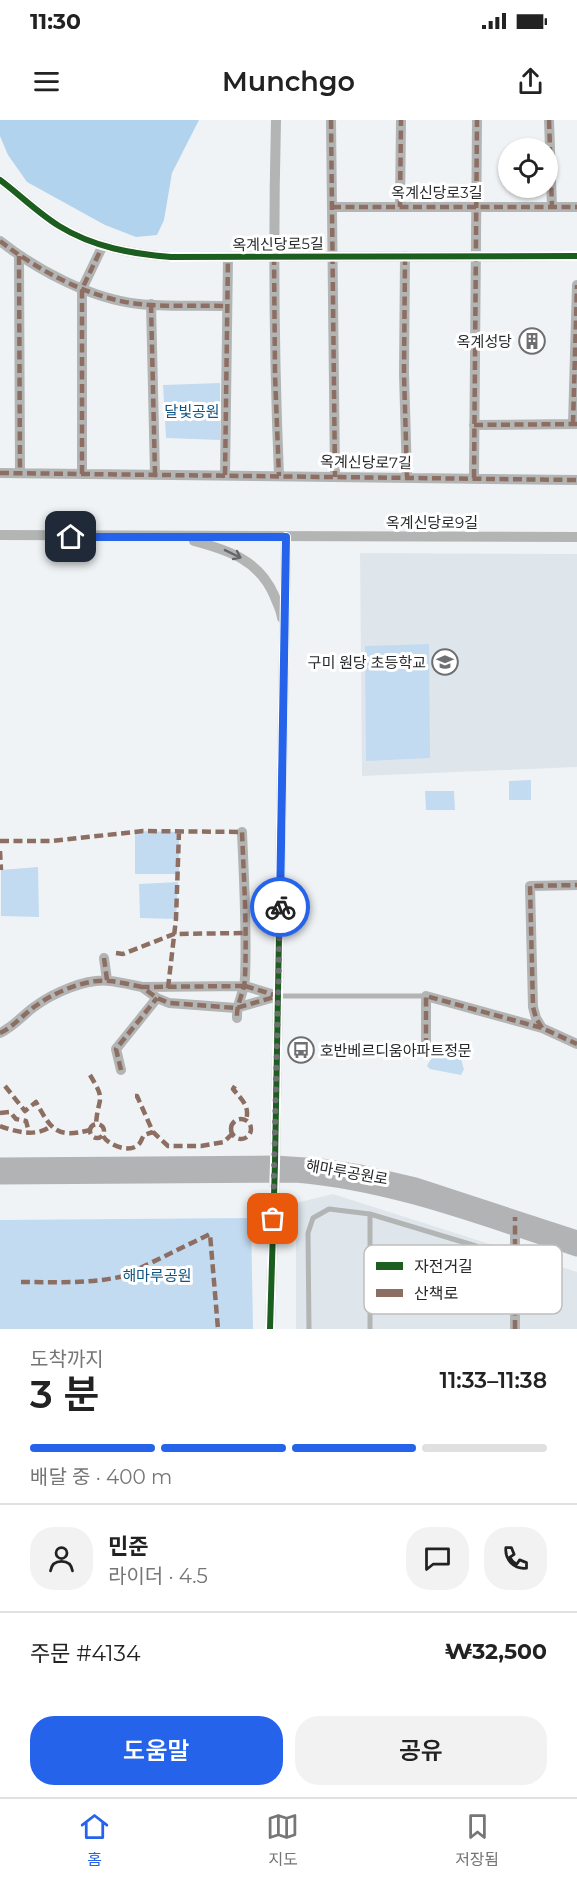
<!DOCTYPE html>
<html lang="ko">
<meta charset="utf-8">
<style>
:root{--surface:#fff;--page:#f2f2f2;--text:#222;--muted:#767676;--line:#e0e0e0;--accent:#2563eb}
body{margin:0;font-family:Montserrat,"Noto Sans KR",sans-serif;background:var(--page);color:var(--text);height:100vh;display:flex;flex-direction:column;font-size:22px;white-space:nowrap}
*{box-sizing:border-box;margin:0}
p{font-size:20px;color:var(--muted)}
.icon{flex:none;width:33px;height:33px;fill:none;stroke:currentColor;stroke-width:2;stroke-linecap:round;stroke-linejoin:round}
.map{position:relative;height:1209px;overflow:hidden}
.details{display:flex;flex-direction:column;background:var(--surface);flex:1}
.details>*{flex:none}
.tools{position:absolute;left:498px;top:18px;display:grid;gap:12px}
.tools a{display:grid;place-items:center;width:60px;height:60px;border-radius:50%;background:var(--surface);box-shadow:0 2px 4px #0004;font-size:30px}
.pin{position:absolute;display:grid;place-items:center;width:51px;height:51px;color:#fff;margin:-26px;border-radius:12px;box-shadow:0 3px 9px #0006}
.courier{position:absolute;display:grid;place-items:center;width:60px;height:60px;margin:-30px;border:4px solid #2563eb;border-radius:50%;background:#fff;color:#222;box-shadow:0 2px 8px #0007}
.overview em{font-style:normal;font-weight:600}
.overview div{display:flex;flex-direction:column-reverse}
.overview{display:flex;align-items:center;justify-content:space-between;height:102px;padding:0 30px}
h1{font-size:39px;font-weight:600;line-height:45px}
.bar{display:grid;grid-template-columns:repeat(4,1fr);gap:9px 6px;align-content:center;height:72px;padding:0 30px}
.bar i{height:8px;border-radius:4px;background:var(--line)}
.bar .current{background:var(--accent)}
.bar p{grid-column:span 4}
.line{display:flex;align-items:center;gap:15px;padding:0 30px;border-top:2px solid var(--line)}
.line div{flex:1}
.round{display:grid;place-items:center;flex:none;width:63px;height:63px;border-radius:24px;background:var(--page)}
.cta{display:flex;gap:12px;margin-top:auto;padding:12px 30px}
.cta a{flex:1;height:69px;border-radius:24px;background:var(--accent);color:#fff;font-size:24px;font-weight:600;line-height:69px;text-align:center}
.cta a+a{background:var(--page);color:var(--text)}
.status{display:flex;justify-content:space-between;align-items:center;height:42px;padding:0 30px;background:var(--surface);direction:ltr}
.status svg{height:16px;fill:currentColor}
header{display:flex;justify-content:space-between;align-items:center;height:78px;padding:0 30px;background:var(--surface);font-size:27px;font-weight:600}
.menu{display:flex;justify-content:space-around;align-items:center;height:84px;border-top:2px solid var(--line);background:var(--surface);font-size:16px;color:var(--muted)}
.menu a{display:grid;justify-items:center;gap:3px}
.menu .current{color:var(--accent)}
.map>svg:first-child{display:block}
.built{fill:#dee6ec}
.green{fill:#c2dbf1}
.forest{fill:#b2d3ee}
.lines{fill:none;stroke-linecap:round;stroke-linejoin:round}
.lane{stroke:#b3b4b4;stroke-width:5}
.street{stroke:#b3b4b4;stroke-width:10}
.secondary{stroke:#b2b3b4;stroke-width:15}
.quiet{stroke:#8d6e63;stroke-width:4.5;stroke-dasharray:9 4.5;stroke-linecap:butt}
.cycleway-casing{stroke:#fff;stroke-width:10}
.cycleway{stroke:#1b5e20;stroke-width:6}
.oneway{stroke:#656768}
.done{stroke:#6d6f71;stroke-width:6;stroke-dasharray:0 10.8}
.route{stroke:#2563eb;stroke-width:8}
.labels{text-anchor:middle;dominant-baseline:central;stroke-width:6;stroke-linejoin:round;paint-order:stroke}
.street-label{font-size:15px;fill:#26282a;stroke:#fff}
.poi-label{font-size:15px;fill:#26282a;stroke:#fff;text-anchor:end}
.park-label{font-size:15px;fill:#135582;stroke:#fff}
.key{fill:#fff;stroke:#bebebf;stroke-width:1.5}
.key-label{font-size:16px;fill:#26282a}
</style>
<div class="status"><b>11:30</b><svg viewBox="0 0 49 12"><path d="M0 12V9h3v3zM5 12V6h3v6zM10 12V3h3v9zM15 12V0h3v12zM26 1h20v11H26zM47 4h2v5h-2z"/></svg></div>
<header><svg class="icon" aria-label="menu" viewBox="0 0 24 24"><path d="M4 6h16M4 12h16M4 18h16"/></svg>Munchgo<svg class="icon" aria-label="share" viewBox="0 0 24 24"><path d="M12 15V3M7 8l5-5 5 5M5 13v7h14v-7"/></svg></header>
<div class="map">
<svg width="577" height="1209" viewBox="0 0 577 1209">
<rect width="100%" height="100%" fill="#f0f3f5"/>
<path class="built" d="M360,433l217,1v213l-215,9z
M333,1074l244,78v57h-281v-126z"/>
<path class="green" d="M220,263v57l-54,-2 -3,-53z
M429,524l1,114 -64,3 -1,-115z
M531,660v20h-22v-19z
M425,671h29l1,19h-29z
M135,711l44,1v42h-44z
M38,747l1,50 -38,-1v-46z
M178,762l-2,37 -36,-1 -1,-34z
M449,922c10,3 12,18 15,27l-3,6 -31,-6 -3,-3 2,-4 16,-19z
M251,1098l2,111h-253v-109z"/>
<path class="forest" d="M0,0h199l-27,53 -8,47 -7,15 -21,2 -31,-12 -78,-43 -19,-27 -8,-19z"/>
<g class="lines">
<path class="lane" d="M278,876h148
M309,1209l-1,-96 5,-15 16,-9 41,5 106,32
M370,1209v-115"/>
<path class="street" d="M276,0c-3,119 -2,237 3,356
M331,0l4,357
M549,0l3,87
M0,60c20,15 38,33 59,46 34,21 73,28 112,31l406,-1
M332,87h245
M400,87l1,-87
M0,121c37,29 91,58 139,63 29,3 59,1 88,2
M19,136l1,217
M405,136l-1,118 3,103
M151,184l4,170
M573,304l4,-139
M474,305l103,-1
M0,353l577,7
M82,354v-185l21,-44
M225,355l3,-218
M474,358l3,-358
M0,415l577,2
M194,421c34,9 65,19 80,54 3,8 7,14 8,23
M104,838l3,22
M245,866l33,10 -42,12 -67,-5 -12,-5 -15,-11z
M237,898c-1,-15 8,-26 8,-41 2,-48 -1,-97 -3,-145
M542,908l-6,-10 -3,-11 -3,-121 47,-1
M0,913c13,-6 23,-18 34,-26 19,-14 52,-29 76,-26 10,1 22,4 32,6
M426,927v-51l116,32 35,16
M121,950l-5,-21 41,-51
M270,1209l5,-166 11,-626
M515,1209v-105"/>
<path class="secondary" d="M0,1045l275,-2 46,3 39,6 56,13 161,53
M0,1057l295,-2c98,8 189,44 282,74"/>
<path class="quiet" d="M331,0l4,357
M549,0l3,87
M332,87h245
M400,87l1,-87
M0,121c37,29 91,58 139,63 29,3 59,1 88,2
M19,136l1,217
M274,136l1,119 4,101
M405,136l-1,118 3,103
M151,184l4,170
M573,304l4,-139
M474,305l103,-1
M0,353l577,7
M82,354v-185l21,-44
M225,355l3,-218
M474,358l3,-358
M0,721h52l91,-10 99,1c2,48 5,97 3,145 0,15 -9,26 -8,41
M0,731l1,19
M116,833l7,1 51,-20 71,-1
M104,838l3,22
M245,866l33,10 -42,12 -67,-5 -12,-5 -15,-11z
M168,868l8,-69 3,-87
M542,908l-6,-10 -3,-11 -3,-121 47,-1
M0,913c13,-6 23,-18 34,-26 19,-14 52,-29 76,-26 10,1 22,4 32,6
M426,927v-51l116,32 35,16
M121,950l-5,-21 41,-51
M90,955c17,28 8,20 6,49
M5,966l20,25 11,-9c15,27 20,37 54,28
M235,966l-2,3c9,11 17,17 13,31
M135,976h2l16,36 15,14h33l23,-4 8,-8
M0,993l10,-1 6,7 10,2 3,11
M231 1009a10 10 0 1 1 20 0a10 10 0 1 1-20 0Z
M90 1011a7 7 0 1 1 14 0a7 7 0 1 1-14 0Z
M0,1006c16,6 35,11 50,1
M103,1016c5,9 27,18 36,8 2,-2 3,-6 5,-9l9,-3
M21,1162c34,0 69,2 103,-6l86,-42 8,95
M515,1209v-112"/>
<g class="cycleway-casing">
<path id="cycleway" d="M0,60c20,15 38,33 59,46 34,21 73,28 112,31l406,-1
M270,1209l5,-166 11,-626"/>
</g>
<use href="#cycleway" class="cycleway"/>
</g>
<defs><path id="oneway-shaft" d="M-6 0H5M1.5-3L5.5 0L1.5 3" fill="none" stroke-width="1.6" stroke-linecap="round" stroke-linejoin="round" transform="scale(1.5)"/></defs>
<use class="oneway" href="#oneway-shaft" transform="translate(233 434) rotate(26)"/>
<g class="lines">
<path class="done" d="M273,1099l7,-312"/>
<path class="route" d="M71,417h215l-6,370"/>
</g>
<defs>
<g id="building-ring" transform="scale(1.35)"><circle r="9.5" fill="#fff" stroke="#6d6f71" stroke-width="1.5"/><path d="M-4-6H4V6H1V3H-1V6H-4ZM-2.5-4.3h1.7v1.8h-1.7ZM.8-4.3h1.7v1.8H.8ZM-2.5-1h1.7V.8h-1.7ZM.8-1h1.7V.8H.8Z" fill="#6d6f71"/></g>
<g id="school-ring" transform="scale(1.35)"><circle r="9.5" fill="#fff" stroke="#6d6f71" stroke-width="1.5"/><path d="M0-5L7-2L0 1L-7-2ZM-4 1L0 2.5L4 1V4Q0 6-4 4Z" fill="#6d6f71"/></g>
<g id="bus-ring" transform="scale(1.35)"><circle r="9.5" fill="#fff" stroke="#6d6f71" stroke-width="1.5"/><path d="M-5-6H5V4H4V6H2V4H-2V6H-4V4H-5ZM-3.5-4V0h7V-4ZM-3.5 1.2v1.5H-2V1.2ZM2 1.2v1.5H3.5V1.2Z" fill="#6d6f71"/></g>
</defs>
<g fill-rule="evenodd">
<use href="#building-ring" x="532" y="221"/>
<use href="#school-ring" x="445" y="542"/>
<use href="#bus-ring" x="301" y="930"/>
</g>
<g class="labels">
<g class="street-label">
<text x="437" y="72">옥계신당로3길</text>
<text transform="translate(278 124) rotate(-1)">옥계신당로5길</text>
<text transform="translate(366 342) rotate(1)">옥계신당로7길</text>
<text x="432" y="402">옥계신당로9길</text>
<text transform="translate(347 1052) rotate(10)">해마루공원로</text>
</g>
<g class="poi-label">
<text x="512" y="221">옥계성당</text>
<text x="426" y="542">구미 원당 초등학교</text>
<text x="320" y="930" text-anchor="start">호반베르디움아파트정문</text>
</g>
<g class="park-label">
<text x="192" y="291">달빛공원</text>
<text x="157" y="1155">해마루공원</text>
</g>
</g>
<rect x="364" y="1125" width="198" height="69" rx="9" class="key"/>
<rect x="376" y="1142" width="27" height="8" fill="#1b5e20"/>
<rect x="376" y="1169" width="27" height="8" fill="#8d6e63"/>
<g class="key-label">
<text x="414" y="1152">자전거길</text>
<text x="414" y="1179">산책로</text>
</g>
</svg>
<div class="tools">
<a><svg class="icon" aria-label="locate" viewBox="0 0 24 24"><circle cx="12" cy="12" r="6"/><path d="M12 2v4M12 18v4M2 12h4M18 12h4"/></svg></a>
</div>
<div class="pin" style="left:273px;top:1099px;background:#ea580c"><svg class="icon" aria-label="bag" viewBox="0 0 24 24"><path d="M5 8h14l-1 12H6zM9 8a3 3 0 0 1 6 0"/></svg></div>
<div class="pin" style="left:71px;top:417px;background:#1f2937"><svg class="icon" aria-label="home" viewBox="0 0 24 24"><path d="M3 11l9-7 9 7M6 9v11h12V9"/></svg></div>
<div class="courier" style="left:280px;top:787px"><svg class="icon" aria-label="bike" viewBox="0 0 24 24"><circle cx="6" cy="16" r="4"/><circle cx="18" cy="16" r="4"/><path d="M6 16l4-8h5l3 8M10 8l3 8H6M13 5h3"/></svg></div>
</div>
<section class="details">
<div class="overview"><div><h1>3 분</h1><p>도착까지</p></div><em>11:33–11:38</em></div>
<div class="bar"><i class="current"></i><i class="current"></i><i class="current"></i><i></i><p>배달 중 · 400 m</p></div>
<div class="line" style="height:108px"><a class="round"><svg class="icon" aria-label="person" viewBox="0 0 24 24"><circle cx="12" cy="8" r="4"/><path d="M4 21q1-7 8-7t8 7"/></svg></a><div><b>민준</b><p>라이더 · 4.5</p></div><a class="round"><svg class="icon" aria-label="chat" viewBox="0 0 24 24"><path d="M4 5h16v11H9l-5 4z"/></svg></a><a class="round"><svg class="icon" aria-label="phone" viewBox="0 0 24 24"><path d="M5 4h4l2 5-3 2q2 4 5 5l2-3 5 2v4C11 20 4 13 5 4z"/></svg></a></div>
<div class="line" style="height:78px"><div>주문 #4134</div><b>₩32,500</b></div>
<div class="cta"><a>도움말</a><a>공유</a></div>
</section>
<nav class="menu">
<a class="current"><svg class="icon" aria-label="home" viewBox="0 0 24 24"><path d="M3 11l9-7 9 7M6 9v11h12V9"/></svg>홈</a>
<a><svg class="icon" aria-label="map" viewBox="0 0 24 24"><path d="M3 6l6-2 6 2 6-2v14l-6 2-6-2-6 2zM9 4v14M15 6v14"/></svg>지도</a>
<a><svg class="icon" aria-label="saved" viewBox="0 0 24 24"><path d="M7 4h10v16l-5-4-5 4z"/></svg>저장됨</a>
</nav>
